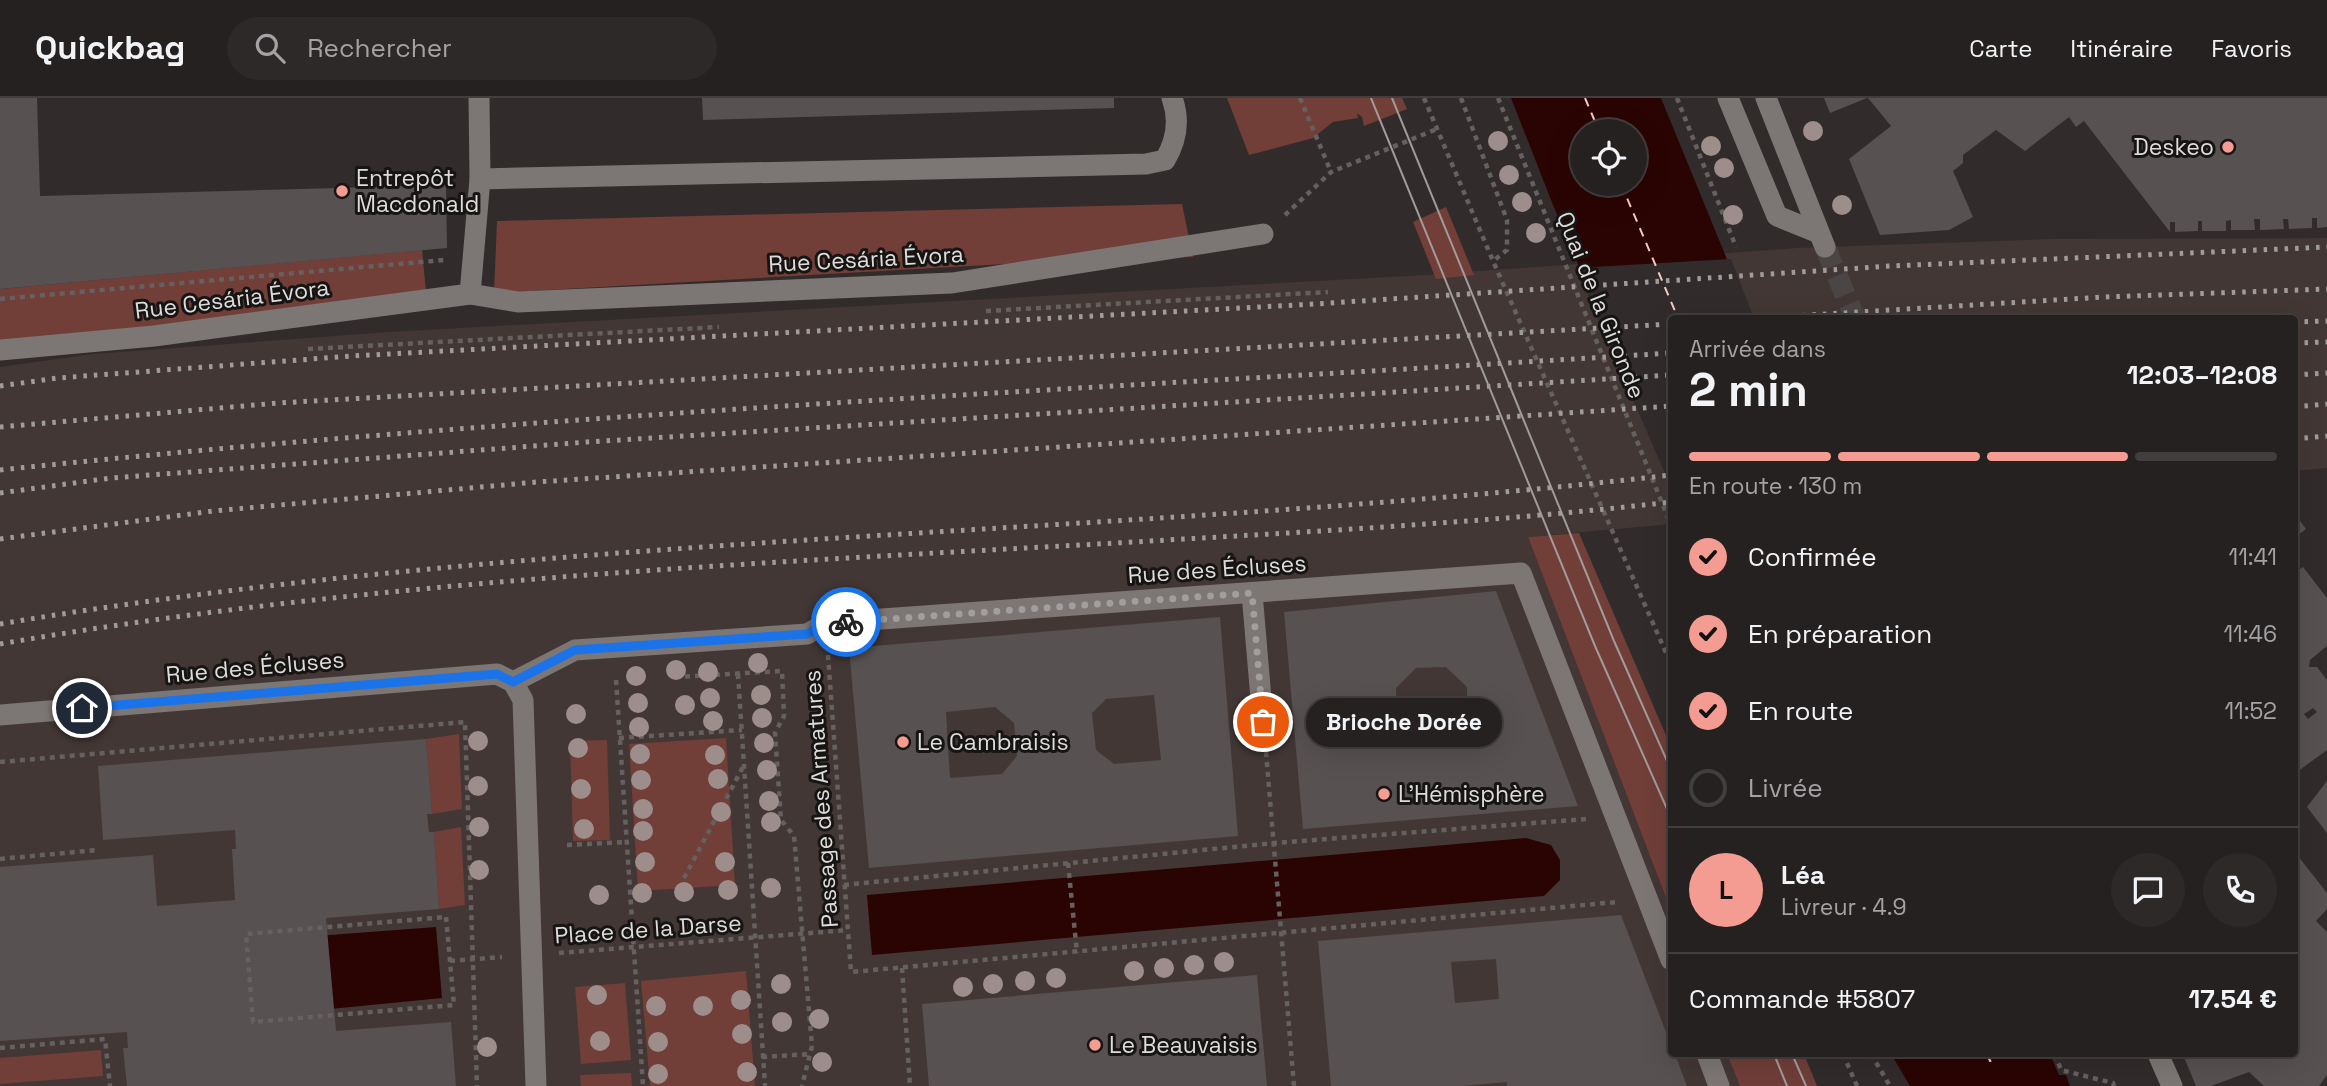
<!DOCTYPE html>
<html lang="fr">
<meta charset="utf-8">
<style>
:root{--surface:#252120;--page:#2d2929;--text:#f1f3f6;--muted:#a3a3a5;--line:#423e3e;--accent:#f59c92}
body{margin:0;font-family:"Space Grotesk",sans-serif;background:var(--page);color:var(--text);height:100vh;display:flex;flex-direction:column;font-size:26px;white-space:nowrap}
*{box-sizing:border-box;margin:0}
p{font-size:23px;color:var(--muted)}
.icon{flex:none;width:38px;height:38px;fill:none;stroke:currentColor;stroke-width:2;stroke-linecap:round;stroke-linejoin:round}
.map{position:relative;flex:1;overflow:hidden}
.sheet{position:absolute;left:1668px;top:217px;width:630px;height:742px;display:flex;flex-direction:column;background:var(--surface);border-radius:7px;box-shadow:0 7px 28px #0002,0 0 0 2px var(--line)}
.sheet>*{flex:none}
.tools{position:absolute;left:1570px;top:21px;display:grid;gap:14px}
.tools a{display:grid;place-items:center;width:77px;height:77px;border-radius:50%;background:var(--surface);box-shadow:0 7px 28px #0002,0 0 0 2px var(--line);font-size:35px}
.pin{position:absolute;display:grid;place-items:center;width:60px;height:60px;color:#fff;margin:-30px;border:4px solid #fff;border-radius:50%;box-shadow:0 2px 7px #0007}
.courier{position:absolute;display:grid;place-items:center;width:70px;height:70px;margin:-35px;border:5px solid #1a73e8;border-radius:50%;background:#fff;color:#222;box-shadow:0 2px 9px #0007}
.bubble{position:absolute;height:49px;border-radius:24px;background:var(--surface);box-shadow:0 7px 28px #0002,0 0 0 2px var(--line);font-size:23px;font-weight:600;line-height:49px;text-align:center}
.head em{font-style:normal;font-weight:600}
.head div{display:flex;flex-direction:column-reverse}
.head{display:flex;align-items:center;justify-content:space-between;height:119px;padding:0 21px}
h1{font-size:46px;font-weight:600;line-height:52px}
.bar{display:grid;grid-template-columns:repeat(4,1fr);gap:10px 7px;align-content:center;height:84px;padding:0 21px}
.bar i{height:9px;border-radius:5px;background:var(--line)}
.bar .active{background:var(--accent)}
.bar p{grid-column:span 4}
.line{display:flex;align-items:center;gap:18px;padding:0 21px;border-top:2px solid var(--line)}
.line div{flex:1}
.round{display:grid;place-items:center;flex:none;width:74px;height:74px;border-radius:37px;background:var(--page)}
ol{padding:0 21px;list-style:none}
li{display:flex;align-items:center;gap:21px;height:77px}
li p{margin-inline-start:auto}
li .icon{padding:7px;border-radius:50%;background:var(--accent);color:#111;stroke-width:4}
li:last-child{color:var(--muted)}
li i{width:38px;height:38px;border:4px solid var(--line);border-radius:50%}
header{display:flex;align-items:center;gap:42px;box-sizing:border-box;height:98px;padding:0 35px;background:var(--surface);border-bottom:2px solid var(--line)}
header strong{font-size:33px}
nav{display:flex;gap:38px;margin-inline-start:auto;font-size:24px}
.search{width:490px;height:63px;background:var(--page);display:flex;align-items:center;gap:18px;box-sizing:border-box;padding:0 24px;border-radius:38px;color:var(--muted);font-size:26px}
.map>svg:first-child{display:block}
.built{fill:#423735}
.green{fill:#713e38}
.water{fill:#2a0403;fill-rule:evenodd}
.pier{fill:#312c2b}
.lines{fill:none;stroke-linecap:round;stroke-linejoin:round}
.ferry{stroke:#f8c8c2;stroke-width:2;stroke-dasharray:9 7;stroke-linecap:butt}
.building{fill:#575151;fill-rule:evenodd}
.minor-tunnel{stroke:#4b4645;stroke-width:21;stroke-dasharray:21 10;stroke-linecap:butt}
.path{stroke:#656160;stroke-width:4.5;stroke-dasharray:5 5;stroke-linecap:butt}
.service{stroke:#7c7675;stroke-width:21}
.pedestrian{stroke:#7c7675;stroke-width:21}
.minor{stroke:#7c7675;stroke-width:21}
.tram{stroke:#a09c9b;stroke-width:2}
.rail{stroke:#a09c9b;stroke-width:5;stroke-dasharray:3.5 7;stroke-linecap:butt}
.tree{fill:#9d8d8b}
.done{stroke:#a19e9d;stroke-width:7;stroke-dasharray:0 12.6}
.route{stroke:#1a73e8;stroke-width:9}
.poi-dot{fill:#f59c92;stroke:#171514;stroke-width:2.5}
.labels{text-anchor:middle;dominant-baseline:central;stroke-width:6;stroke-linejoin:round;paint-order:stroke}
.poi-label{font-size:23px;fill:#dedbdb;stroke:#171514;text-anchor:start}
.street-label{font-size:23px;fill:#dedbdb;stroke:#171514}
</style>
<header>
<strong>Quickbag</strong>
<div class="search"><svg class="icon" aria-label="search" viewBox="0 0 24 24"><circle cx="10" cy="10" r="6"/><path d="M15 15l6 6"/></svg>Rechercher</div>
<nav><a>Carte</a><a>Itinéraire</a><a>Favoris</a></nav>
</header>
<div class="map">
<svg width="2327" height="988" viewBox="0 0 2327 988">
<rect width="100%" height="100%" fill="#312c2b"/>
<path class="built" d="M2327,140v230l-33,3v-153h-623v206l-143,13 143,374v143h56l13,32h-1740v-719l93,-13 296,-22 1038,-57 370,-27 255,-9z"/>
<path class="green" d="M1227,0h175l5,11 -43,17 -2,-9 -5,-4 1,5 -25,4 -20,16 -64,17z
M1182,106l11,53 -188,7 -511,29 3,-72z
M1446,109l28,68 -38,4 -23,-57z
M422,152l5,52 -427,47v-60z
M1579,435l92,214v164l-143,-374z
M459,636l3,75 -30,5 -6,-75z
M726,640l9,147 -97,6 -9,-147z
M607,642l3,100 -37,1 -3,-100z
M461,729l4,78 -26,4 -5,-77z
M746,873l9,115h-105l-9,-105z
M625,885l6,77 -50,4 -6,-77z
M101,952l2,26 -103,8v-26z
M1727,956h77l13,32h-77z
M631,975l1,13h-51l-1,-11z"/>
<path class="water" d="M1511,0h150l90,220h-80v164l-118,-277zM1582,33h52v53h-52z
M1526,740l25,7 9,15v20l-16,16 -672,59 -5,-60z
M436,829l6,71 -172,17 -7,-75z
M1891,956h159l9,21h7l4,11h-160z"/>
<path class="pier" d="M1731,161l23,59h-83l-1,167 -94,-217z"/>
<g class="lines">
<path class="ferry" d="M1585,0l14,33
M1621,86l57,134
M1987,956l3,7 18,-7"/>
</g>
<path class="building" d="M0,0h37l3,98 406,-11 1,63 -447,41z
M702,0h412v10l-411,12z
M1824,0h43l-37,15z
M1868,0h459v129l-10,1v-10h-5v10l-23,1 -1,-10h-5l1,10 -24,1v-11h-6l1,11h-24v-10l-5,1v10h-24v-10h-4v10l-23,1v-10h-5v10l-86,-111 -8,6 -7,-10 -44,34 -29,-21 -33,25v8l-10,8 20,46 -24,13 -69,5 -31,-76 42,-33z
M2294,415l12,16 -12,9z
M2303,469l24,31v48l-17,14 -1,7h8l10,13v70l-33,24v-201zM2313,610l4,4 -9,7 -4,-5z
M1496,493l82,215 -275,23 -19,-217zM1446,569l21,20v29l-20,22h-29l-21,-21 -1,-29 20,-20z
M1220,519l18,219 -369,32 -20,-220zM1154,597l7,65 -47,4 -18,-14 -4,-37 14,-14zM995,609l19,16 3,33 -15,18 -52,4 -4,-66z
M426,641l6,75h-5l2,18h5l5,77 -113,9 10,113 115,-9 5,64h-329l-4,-38h5l-1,-16 -127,9v-174l153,-12 4,51 78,-6 -3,-51h4l-1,-19 -132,10 -5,-74z
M2327,683v52l-20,-26z
M2294,753l33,42v16l-11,12 11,11v143l-8,11h-55l-15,-14 -38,14h-15l-13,-31 4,-1h107z
M1621,817l50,130v9h4l12,32h-180v-4l-44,4h-132l-13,-145zM1496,861l3,40 -44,4 -4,-41z
M1257,877l10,111h-338l-7,-82z"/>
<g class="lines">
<path class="minor-tunnel" d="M1825,149l30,71"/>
<path class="path" d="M1300,0l31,74
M1424,0l69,163 178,403
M1461,0l46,122v30l-14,11
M1498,0l173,427
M1677,0l59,149
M1285,117l46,-43 106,-43
M0,201l444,-39
M986,213l342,-19
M308,251l411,-22
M828,557l23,317 766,-70
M738,576l27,412
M675,579l107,-6 2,45 -9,17 6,87 13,16 18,210 -10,40
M616,582l27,406
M619,640l123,-8
M1266,654l28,334
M0,664l465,-40 12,364
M567,747l59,-3
M0,761l97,-9
M1068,765l9,90
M684,780l60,-113
M844,787l431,-42 311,-24
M446,819l8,88 -201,17 -7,-88z
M559,855l289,-23
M450,863l52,-4
M902,870l8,118
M0,950l105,-9 5,47
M1843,956l14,32
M1871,956l19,32
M2055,956l6,16 52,13 1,3
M762,959l48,-3"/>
<path class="service" d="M1728,0l49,118 42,17
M480,81l666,-15 19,-4c12,-20 15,-40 7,-62
M1252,495l11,129
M513,584l62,-32 232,-16 19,-11 695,-50 150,387
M0,617l497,-41 16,8 10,18 13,386
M1707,956l12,32"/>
<path class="pedestrian" d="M0,252l154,-14 316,-42 48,8 434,-19 311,-49"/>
<path class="minor" d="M1766,0l59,149
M470,196l10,-115 -1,-81
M2158,956l14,32"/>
<path class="tram" d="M1371,0l224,548 76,172
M1392,0l222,543 57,129
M1774,956l13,32
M1792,956l14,32"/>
<path class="rail" d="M1760,220l344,-21 223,-8
M2294,224l33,-1
M2294,245l33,-1
M2294,277l33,-2
M0,288l58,-8 294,-22 963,-52 576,-38 436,-19
M2294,309l33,-3
M0,329l278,-24 1393,-79
M2294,341l33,-3
M0,372c555,-58 1114,-82 1671,-117
M0,395l111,-15 476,-36 1084,-67
M0,441l213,-28 324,-29 1134,-76
M0,526c552,-93 1116,-86 1671,-149
M0,546c369,-64 743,-80 1116,-101 186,-11 371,-20 555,-41"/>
</g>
<g class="tree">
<circle cx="1813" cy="33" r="10"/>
<circle cx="1498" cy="43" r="10"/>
<circle cx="1711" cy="48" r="10"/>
<circle cx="1724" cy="70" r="10"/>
<circle cx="1509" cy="77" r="10"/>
<circle cx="1522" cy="104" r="10"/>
<circle cx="1842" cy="107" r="10"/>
<circle cx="1733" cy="117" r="10"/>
<circle cx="1536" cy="135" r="10"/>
<circle cx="758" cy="565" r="10"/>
<circle cx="676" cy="572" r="10"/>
<circle cx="708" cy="574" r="10"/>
<circle cx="636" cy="578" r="10"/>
<circle cx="761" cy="597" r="10"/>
<circle cx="710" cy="600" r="10"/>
<circle cx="638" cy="605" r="10"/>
<circle cx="685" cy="607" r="10"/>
<circle cx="576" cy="616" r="10"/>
<circle cx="762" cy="620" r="10"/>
<circle cx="713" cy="623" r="10"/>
<circle cx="639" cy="629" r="10"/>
<circle cx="478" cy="643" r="10"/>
<circle cx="764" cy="645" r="10"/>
<circle cx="578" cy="650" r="10"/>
<circle cx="640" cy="656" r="10"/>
<circle cx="715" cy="657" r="10"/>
<circle cx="767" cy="672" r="10"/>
<circle cx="718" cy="681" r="10"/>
<circle cx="641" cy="682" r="10"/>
<circle cx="478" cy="688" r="10"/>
<circle cx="581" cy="691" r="10"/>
<circle cx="769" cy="703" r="10"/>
<circle cx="643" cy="711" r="10"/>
<circle cx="721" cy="714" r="10"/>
<circle cx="771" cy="724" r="10"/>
<circle cx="479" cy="729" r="10"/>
<circle cx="584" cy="731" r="10"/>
<circle cx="643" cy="733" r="10"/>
<circle cx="645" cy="764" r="10"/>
<circle cx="725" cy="764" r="10"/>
<circle cx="479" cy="772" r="10"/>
<circle cx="771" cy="790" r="10"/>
<circle cx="728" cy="792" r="10"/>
<circle cx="684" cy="794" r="10"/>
<circle cx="642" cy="795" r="10"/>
<circle cx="599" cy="797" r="10"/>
<circle cx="1224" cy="864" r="10"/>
<circle cx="1194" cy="867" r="10"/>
<circle cx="1164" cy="870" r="10"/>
<circle cx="1134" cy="873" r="10"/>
<circle cx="1056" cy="880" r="10"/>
<circle cx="1025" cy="883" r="10"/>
<circle cx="781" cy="886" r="10"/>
<circle cx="993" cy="886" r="10"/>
<circle cx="963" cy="889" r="10"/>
<circle cx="597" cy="897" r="10"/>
<circle cx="741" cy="902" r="10"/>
<circle cx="656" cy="908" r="10"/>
<circle cx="703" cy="908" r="10"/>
<circle cx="819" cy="921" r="10"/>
<circle cx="782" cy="924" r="10"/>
<circle cx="742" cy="936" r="10"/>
<circle cx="600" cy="943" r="10"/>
<circle cx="658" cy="944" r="10"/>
<circle cx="487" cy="949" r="10"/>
<circle cx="822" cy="964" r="10"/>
<circle cx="747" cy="974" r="10"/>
<circle cx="658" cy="976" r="10"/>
</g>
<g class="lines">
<path class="done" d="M846,524l406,-29 11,129"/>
<path class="route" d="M82,610l415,-34 16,8 62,-32 232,-16 19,-11 20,-1"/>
</g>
<g class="poi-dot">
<circle cx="2228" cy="49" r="7"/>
<circle cx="342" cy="93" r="7"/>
<circle cx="903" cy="644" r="7"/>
<circle cx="1384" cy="696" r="7"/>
<circle cx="1095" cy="947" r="7"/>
</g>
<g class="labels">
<g class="poi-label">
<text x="2214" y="49" text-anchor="end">Deskeo</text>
<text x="356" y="80">Entrepôt<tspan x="356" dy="26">Macdonald</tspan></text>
<text x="917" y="644">Le Cambraisis</text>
<text x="1398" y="696">L'Hémisphère</text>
<text x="1109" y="947">Le Beauvaisis</text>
</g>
<g class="street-label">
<text transform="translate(866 161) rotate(-3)">Rue Cesária Évora</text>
<text transform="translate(232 201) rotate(-7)">Rue Cesária Évora</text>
<text transform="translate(1601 207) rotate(68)">Quai de la Gironde</text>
<text transform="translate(1217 471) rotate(-4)">Rue des Écluses</text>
<text transform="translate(255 569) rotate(-5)">Rue des Écluses</text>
<text transform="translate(821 701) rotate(-94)">Passage des Armatures</text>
<text transform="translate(648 831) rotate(-4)">Place de la Darse</text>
</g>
</g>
</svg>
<div class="tools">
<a><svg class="icon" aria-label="locate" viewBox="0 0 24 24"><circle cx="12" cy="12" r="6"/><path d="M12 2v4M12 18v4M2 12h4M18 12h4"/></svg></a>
</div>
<div class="pin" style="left:1263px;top:624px;background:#ea580c"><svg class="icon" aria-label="bag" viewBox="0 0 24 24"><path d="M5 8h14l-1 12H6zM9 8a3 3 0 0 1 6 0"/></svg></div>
<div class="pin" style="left:82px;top:610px;background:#1f2937"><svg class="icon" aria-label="home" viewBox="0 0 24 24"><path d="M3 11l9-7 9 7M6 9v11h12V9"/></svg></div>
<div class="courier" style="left:846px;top:524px"><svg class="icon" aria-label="bike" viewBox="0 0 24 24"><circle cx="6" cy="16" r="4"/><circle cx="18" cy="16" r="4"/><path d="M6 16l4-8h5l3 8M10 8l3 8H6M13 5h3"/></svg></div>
<div class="bubble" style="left:1306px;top:600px;width:196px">Brioche Dorée</div>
<section class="sheet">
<div class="head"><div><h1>2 min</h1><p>Arrivée dans</p></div><em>12:03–12:08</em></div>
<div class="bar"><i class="active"></i><i class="active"></i><i class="active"></i><i></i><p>En route · 130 m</p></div>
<ol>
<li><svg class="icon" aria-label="check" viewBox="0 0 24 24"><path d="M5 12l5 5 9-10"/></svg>Confirmée<p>11:41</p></li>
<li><svg class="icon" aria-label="check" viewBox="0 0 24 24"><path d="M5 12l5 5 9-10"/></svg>En préparation<p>11:46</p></li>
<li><svg class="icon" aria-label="check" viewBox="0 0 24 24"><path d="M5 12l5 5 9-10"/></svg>En route<p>11:52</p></li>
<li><i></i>Livrée</li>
</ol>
<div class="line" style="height:126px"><b class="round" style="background:var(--accent);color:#111">L</b><div><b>Léa</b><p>Livreur · 4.9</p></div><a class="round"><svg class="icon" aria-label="chat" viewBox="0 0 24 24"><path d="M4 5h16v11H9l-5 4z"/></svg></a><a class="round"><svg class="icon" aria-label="phone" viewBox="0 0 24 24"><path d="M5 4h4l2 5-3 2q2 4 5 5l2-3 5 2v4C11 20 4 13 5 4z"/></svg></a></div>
<div class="line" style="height:91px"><div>Commande #5807</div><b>17.54 €</b></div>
</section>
</div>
